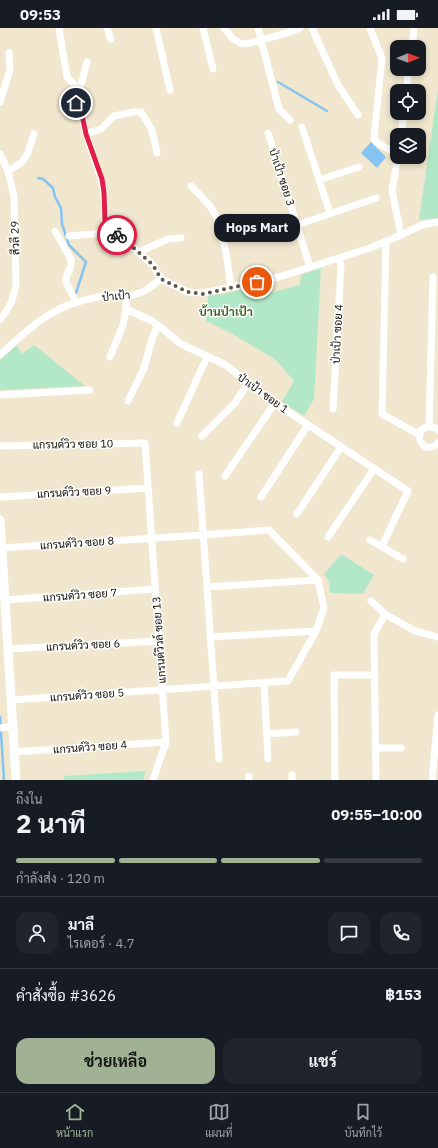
<!DOCTYPE html>
<html lang="th">
<meta charset="utf-8">
<style>
:root{--surface:#171b24;--page:#20242c;--text:#f1f3f6;--muted:#9ea1a6;--line:#363941;--accent:#a0b293}
body{margin:0;font-family:"IBM Plex Sans",Sarabun,sans-serif;background:var(--page);color:var(--text);height:100vh;display:flex;flex-direction:column;font-size:15px;white-space:nowrap}
*{box-sizing:border-box;margin:0}
p{font-size:13px;color:var(--muted)}
.icon{flex:none;width:22px;height:22px;fill:none;stroke:currentColor;stroke-width:2;stroke-linecap:round;stroke-linejoin:round}
.map{position:relative;height:752px;overflow:hidden}
.details{display:flex;flex-direction:column;background:var(--surface);flex:1}
.details>*{flex:none}
.needle{width:26px;rotate:89deg}
.fabs{position:absolute;left:390px;top:12px;display:grid;gap:8px}
.fabs a{display:grid;place-items:center;width:36px;height:36px;border-radius:8px;background:var(--surface);box-shadow:0 2px 6px #0003;font-size:20px}
.pin{position:absolute;display:grid;place-items:center;width:34px;height:34px;color:#fff;margin:-17px;border:2px solid #fff;border-radius:50%;box-shadow:0 1px 4px #0007}
.courier{position:absolute;display:grid;place-items:center;width:40px;height:40px;margin:-20px;border:3px solid #e11d48;border-radius:50%;background:#fff;color:#222;box-shadow:0 1px 5px #0007}
.bubble{position:absolute;height:28px;border-radius:12px;background:var(--surface);box-shadow:0 2px 6px #0003;font-size:13px;font-weight:700;line-height:28px;text-align:center}
.overview em{font-style:normal;font-weight:700}
.overview div{display:flex;flex-direction:column-reverse}
.overview{display:flex;align-items:center;justify-content:space-between;height:68px;padding:0 16px}
h1{font-size:26px;font-weight:700;line-height:30px}
.bar{display:grid;grid-template-columns:repeat(4,1fr);gap:6px 4px;align-content:center;height:48px;padding:0 16px}
.bar i{height:5px;border-radius:3px;background:var(--line)}
.bar .on{background:var(--accent)}
.bar p{grid-column:span 4}
.line{display:flex;align-items:center;gap:10px;padding:0 16px;border-top:1px solid var(--line)}
.line div{flex:1}
.round{display:grid;place-items:center;flex:none;width:42px;height:42px;border-radius:12px;background:var(--page)}
.primary-button{display:flex;gap:8px;margin-top:auto;padding:8px 16px}
.primary-button a{flex:1;height:46px;border-radius:12px;background:var(--accent);color:#111;font-size:16px;font-weight:700;line-height:46px;text-align:center}
.primary-button a+a{background:var(--page);color:var(--text)}
.status{display:flex;justify-content:space-between;align-items:center;height:28px;padding:0 20px;background:var(--surface);direction:ltr}
.status svg{height:11px;fill:currentColor}
.tabs{display:flex;justify-content:space-around;align-items:center;height:56px;border-top:1px solid var(--line);background:var(--surface);font-size:11px;color:var(--muted)}
.tabs a{display:grid;justify-items:center;gap:2px}
.tabs .on{color:var(--accent)}
.map>svg:first-child{display:block}
.green{fill:#b2e8c7}
.water{fill:#85c3f3}
.lines{fill:none;stroke-linecap:round;stroke-linejoin:round}
.stream{stroke:#85c3f3;stroke-width:2.5}
.street{stroke:#fff;stroke-width:7}
.secondary{stroke:#fff;stroke-width:9}
.done{stroke:#5f5a4c;stroke-width:4;stroke-dasharray:0 7.2}
.route{stroke:#e11d48;stroke-width:5}
.labels{text-anchor:middle;dominant-baseline:central;stroke-width:3;stroke-linejoin:round;paint-order:stroke}
.street-label{font-size:11px;fill:#110e06;stroke:#fff}
.neighbourhood-label{font-size:12px;font-weight:bold;fill:#406120;stroke:#fff}
</style>
<div class="status"><b>09:53</b><svg viewBox="0 0 49 12"><path d="M0 12V9h3v3zM5 12V6h3v6zM10 12V3h3v9zM15 12V0h3v12zM26 1h20v11H26zM47 4h2v5h-2z"/></svg></div>
<div class="map">
<svg width="438" height="752" viewBox="0 0 438 752">
<rect width="100%" height="100%" fill="#f0e7ce"/>
<path class="green" d="M438,60v130l-19,2z
M321,240l-7,131 -10,17 -22,-14 12,-21 -18,-21 -45,-27 -25,-12 2,-26 15,-1 40,-9 3,9 34,-9 1,-10z
M17,317l5,9 12,-9 51,41 -85,4v-30z
M341,526l33,21 -11,19 -33,-1 -1,-11 -5,-8z
M146,743l-3,9h-79v-4z"/>
<path class="water" d="M371,114l15,15 -9,11 -16,-15z"/>
<g class="lines">
<path class="stream" d="M278,54l49,29
M38,150l5,1 10,9 2,9 6,11 1,16 7,21 17,17 -10,31
M0,689l4,63"/>
<path class="street" d="M59,0l8,49 12,13
M107,0l4,11
M156,0l14,62
M203,0l10,41
M224,0l9,11 9,5 8,-1 37,-10 13,-5
M258,0l21,81 11,11
M312,0l26,57 20,30
M370,0l12,30 -8,80 2,4 21,12
M412,19l2,-19
M87,34l-11,41 6,12 4,19 15,45 3,13 1,30 4,8 19,13 25,22 8,14
M406,63l3,-22
M0,74l10,-32 -1,-17
M302,99l28,86
M268,105l42,134
M86,106l15,-5 13,-13 20,-4h7l11,18 5,23
M401,107l3,-22
M0,126l8,17 6,25 2,88c-2,14 -6,25 -16,35
M398,129l-6,33 9,45
M8,143l14,-9 5,-7 7,-21
M319,152l40,-13
M191,158c7,7 15,14 21,23 13,22 15,53 19,78
M297,197l79,-27
M55,203l16,28v7l-5,11v5l10,20
M69,208l24,-2 16,-4
M386,213l-4,173 38,21
M139,224l29,-13 13,-1
M161,251l27,13 15,1 76,-16 91,-29 31,-13 21,-10 16,-3
M126,268v13l26,12 11,8 18,15 43,20 51,39 133,88 -26,55
M0,327c23,-21 47,-45 78,-53 10,-3 22,-6 32,-7 5,-1 11,1 16,1 15,-1 24,-8 35,-17
M110,329l13,-32 3,-16
M0,367l90,-5
M128,373l16,-33 8,-29 6,-14
M333,381l8,-144 -2,-6
M177,395l30,-66
M429,399l4,-150
M438,402c-3,-3 -7,-4 -12,-3 -15,6 -2,30 12,16
M202,408l33,-33 13,-20
M0,418l145,-3 21,299 -13,38
M199,446l20,285
M225,448l50,-73
M0,469l148,-9
M261,469l47,-72
M297,486l44,-67
M328,509l46,-68
M370,512l33,19
M1,520c90,-6 179,-11 268,-18l49,50 6,28 -8,23 -28,50 -277,19
M207,559l111,-7
M5,572l150,-11
M371,573l14,13 30,17 23,6
M210,609l106,-6
M8,621l151,-8
M264,655l4,76
M0,700l13,-2
M266,706l30,-2
M376,720h25
M14,724l152,-10
M292,747v5
M249,748v4
M335,752l-1,-105h41
M376,752l-2,-146 11,-20
M432,752l6,-65"/>
<path class="secondary" d="M0,492l16,260"/>
</g>
<g class="lines">
<path class="done" d="M117,207l11,8 25,22 8,14 27,13 15,2 54,-12"/>
<path class="route" d="M76,75l6,12 4,19 16,45 2,13 1,30 4,8 8,5"/>
</g>
<g class="labels">
<g class="street-label">
<text transform="translate(282 149) rotate(72)">ป่าเป้า ซอย 3</text>
<text transform="translate(15 210) rotate(-92)">สีวลี 29</text>
<text transform="translate(116 268) rotate(-5)">ป่าเป้า</text>
<text transform="translate(337 306) rotate(-87)">ป่าเป้า ซอย 4</text>
<text transform="translate(263 365) rotate(36)">ป่าเป้า ซอย 1</text>
<text transform="translate(73 416) rotate(-1)">แกรนด์วิว ซอย 10</text>
<text transform="translate(74 464) rotate(-3)">แกรนด์วิว ซอย 9</text>
<text transform="translate(77 515) rotate(-4)">แกรนด์วิว ซอย 8</text>
<text transform="translate(80 567) rotate(-4)">แกรนด์วิว ซอย 7</text>
<text transform="translate(159 612) rotate(-94)">แกรนด์วิวล์ ซอย 13</text>
<text transform="translate(83 617) rotate(-3)">แกรนด์วิว ซอย 6</text>
<text transform="translate(87 667) rotate(-4)">แกรนด์วิว ซอย 5</text>
<text transform="translate(90 719) rotate(-4)">แกรนด์วิว ซอย 4</text>
</g>
<g class="neighbourhood-label">
<text x="226" y="283">บ้านป่าเป้า</text>
</g>
</g>
</svg>
<div class="fabs">
<a><svg class="needle" viewBox="-14 -14 28 28"><path d="M0-13l5 13h-10z" fill="#e53935"/><path d="M0 13l5-13h-10z" fill="#9ea1a6"/></svg></a>
<a><svg class="icon" aria-label="locate" viewBox="0 0 24 24"><circle cx="12" cy="12" r="6"/><path d="M12 2v4M12 18v4M2 12h4M18 12h4"/></svg></a>
<a><svg class="icon" aria-label="layers" viewBox="0 0 24 24"><path d="M12 4l9 5-9 5-9-5zM3 14l9 5 9-5"/></svg></a>
</div>
<div class="pin" style="left:257px;top:254px;background:#ea580c"><svg class="icon" aria-label="bag" viewBox="0 0 24 24"><path d="M5 8h14l-1 12H6zM9 8a3 3 0 0 1 6 0"/></svg></div>
<div class="pin" style="left:76px;top:75px;background:#1f2937"><svg class="icon" aria-label="home" viewBox="0 0 24 24"><path d="M3 11l9-7 9 7M6 9v11h12V9"/></svg></div>
<div class="courier" style="left:117px;top:207px"><svg class="icon" aria-label="bike" viewBox="0 0 24 24"><circle cx="6" cy="16" r="4"/><circle cx="18" cy="16" r="4"/><path d="M6 16l4-8h5l3 8M10 8l3 8H6M13 5h3"/></svg></div>
<div class="bubble" style="left:214px;top:186px;width:86px">Hops Mart</div>
</div>
<section class="details">
<div class="overview"><div><h1>2 นาที</h1><p>ถึงใน</p></div><em>09:55–10:00</em></div>
<div class="bar"><i class="on"></i><i class="on"></i><i class="on"></i><i></i><p>กำลังส่ง · 120 m</p></div>
<div class="line" style="height:72px"><a class="round"><svg class="icon" aria-label="person" viewBox="0 0 24 24"><circle cx="12" cy="8" r="4"/><path d="M4 21q1-7 8-7t8 7"/></svg></a><div><b>มาลี</b><p>ไรเดอร์ · 4.7</p></div><a class="round"><svg class="icon" aria-label="chat" viewBox="0 0 24 24"><path d="M4 5h16v11H9l-5 4z"/></svg></a><a class="round"><svg class="icon" aria-label="phone" viewBox="0 0 24 24"><path d="M5 4h4l2 5-3 2q2 4 5 5l2-3 5 2v4C11 20 4 13 5 4z"/></svg></a></div>
<div class="line" style="height:52px"><div>คำสั่งซื้อ #3626</div><b>฿153</b></div>
<div class="primary-button"><a>ช่วยเหลือ</a><a>แชร์</a></div>
</section>
<nav class="tabs">
<a class="on"><svg class="icon" aria-label="home" viewBox="0 0 24 24"><path d="M3 11l9-7 9 7M6 9v11h12V9"/></svg>หน้าแรก</a>
<a><svg class="icon" aria-label="map" viewBox="0 0 24 24"><path d="M3 6l6-2 6 2 6-2v14l-6 2-6-2-6 2zM9 4v14M15 6v14"/></svg>แผนที่</a>
<a><svg class="icon" aria-label="saved" viewBox="0 0 24 24"><path d="M7 4h10v16l-5-4-5 4z"/></svg>บันทึกไว้</a>
</nav>
